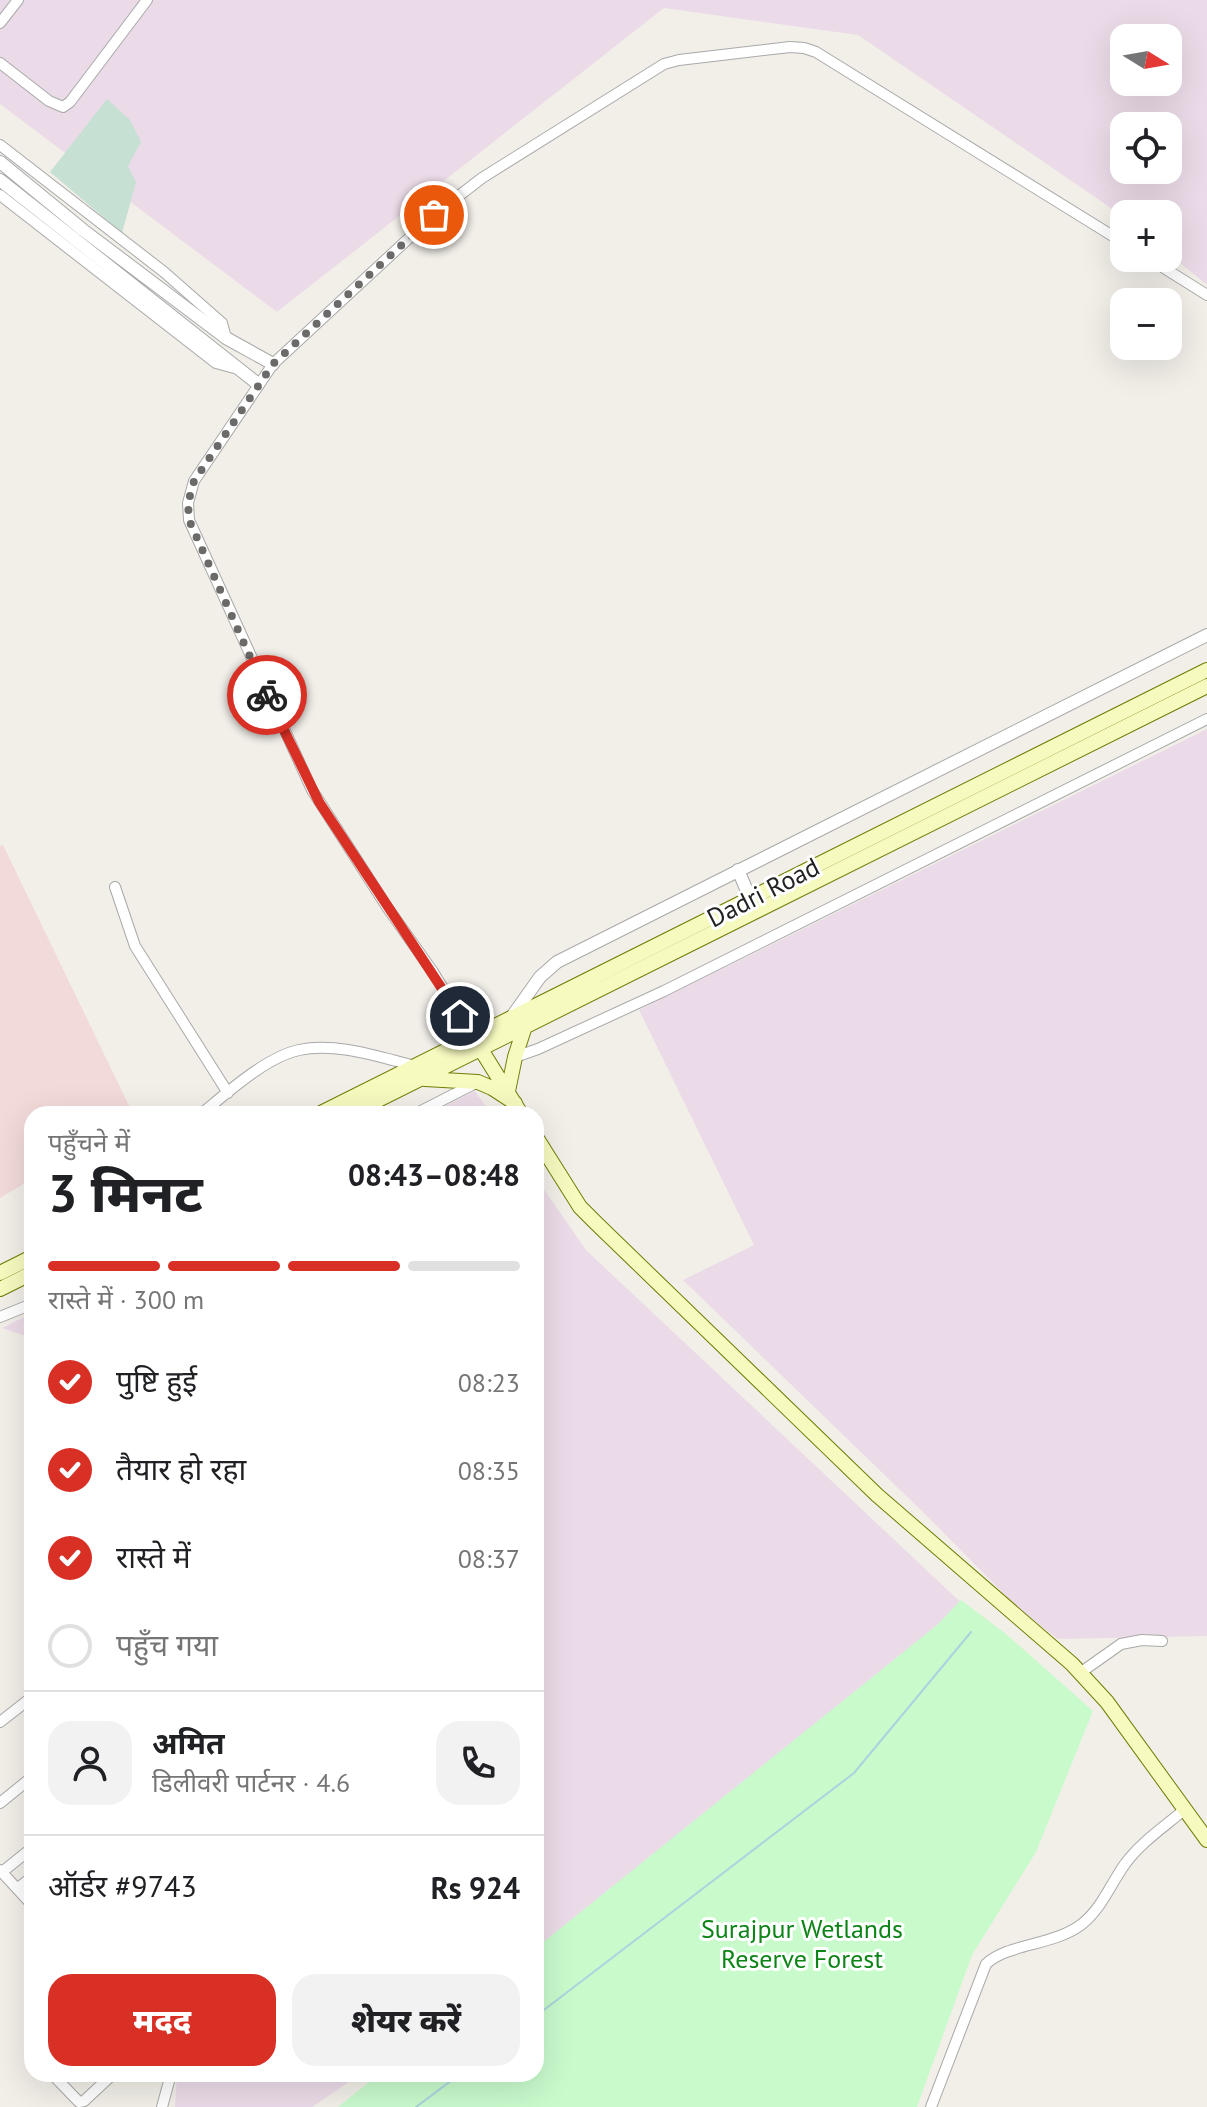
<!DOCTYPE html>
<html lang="hi">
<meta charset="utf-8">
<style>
:root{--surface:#fff;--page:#f2f2f2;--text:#202124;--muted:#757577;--line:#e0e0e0;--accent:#d93025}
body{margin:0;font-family:"PT Sans","Noto Sans Devanagari",sans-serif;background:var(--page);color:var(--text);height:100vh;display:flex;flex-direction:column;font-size:30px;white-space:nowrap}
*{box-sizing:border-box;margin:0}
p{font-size:26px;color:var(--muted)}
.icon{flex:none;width:44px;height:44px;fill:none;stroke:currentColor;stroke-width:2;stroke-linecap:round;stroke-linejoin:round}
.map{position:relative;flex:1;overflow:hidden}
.side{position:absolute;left:24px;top:1106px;width:520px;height:976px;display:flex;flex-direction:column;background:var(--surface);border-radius:24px;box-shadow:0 8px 32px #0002}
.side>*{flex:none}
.needle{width:52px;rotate:101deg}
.controls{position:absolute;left:1110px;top:24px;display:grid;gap:16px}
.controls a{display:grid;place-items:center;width:72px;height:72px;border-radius:16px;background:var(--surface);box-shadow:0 8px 32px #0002;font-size:40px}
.pin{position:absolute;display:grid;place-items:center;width:68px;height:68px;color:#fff;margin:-34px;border:4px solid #fff;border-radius:50%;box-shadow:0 2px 8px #0007}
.courier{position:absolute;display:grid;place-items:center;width:80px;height:80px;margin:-40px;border:6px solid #d93025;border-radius:50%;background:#fff;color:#222;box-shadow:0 2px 10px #0007}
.overview em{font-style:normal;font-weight:800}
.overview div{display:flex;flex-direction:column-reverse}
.overview{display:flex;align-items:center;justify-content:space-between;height:136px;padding:0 24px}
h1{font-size:52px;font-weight:800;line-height:60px}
.bar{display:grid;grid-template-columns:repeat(4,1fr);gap:12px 8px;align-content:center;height:96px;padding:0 24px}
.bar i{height:10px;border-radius:6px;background:var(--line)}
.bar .selected{background:var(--accent)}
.bar p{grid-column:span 4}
.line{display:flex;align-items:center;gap:20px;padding:0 24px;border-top:2px solid var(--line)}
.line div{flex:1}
.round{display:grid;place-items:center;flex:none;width:84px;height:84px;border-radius:24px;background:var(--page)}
ol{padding:0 24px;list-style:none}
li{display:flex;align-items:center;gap:24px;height:88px}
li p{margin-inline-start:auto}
li .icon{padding:8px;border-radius:50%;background:var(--accent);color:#fff;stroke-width:4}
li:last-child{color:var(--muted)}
li i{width:44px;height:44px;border:4px solid var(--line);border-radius:50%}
.cta{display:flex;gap:16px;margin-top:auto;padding:16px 24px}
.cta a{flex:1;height:92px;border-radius:24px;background:var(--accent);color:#fff;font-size:32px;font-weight:800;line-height:92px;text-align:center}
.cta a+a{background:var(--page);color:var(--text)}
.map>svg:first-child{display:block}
.commercial{fill:#f2dad9}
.industrial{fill:#ebdbe8;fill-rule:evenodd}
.wetland{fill:#c6e0d4}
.park{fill:#c8facc}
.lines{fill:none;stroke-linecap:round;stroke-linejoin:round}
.stream{stroke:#aad3df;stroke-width:2}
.minor-casing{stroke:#a9a9a9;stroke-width:12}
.tertiary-casing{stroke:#a9a9a9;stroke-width:14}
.secondary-casing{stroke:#707d05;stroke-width:16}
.minor{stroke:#fff;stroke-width:10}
.tertiary{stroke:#fff;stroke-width:12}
.secondary{stroke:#f7fabf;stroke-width:14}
.done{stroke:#6b6a68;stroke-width:8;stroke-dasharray:0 14.4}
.route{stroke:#d93025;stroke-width:10}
.labels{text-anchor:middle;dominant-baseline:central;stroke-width:6;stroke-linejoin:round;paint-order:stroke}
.street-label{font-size:26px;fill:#222;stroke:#fff}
.park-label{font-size:26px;fill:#0c8416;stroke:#fff}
</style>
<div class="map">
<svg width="1207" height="2107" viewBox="0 0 1207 2107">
<rect width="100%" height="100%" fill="#f2efe9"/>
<path class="commercial" d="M3,845l130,269h-101v65l-32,19v-352z"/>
<path class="industrial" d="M0,0h1207v285l-39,-32v-39h-44v3l-266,-182 -194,-27 -387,304 -277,-208zM1124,38h44v44h-44zM1124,126h44v44h-44z
M1207,729v907l-149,3 -38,-29 -95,-96 -242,-234 71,-35 -115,-235z
M475,1091l16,23h-62z
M536,1178l50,72 385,362 -435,344z
M32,1313v25l-30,-10z
M177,2074h184l-49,33h-137z"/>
<path class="wetland" d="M107,99l23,21 11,22 -13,24 8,16 -14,51 -72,-61z"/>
<path class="park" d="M961,1600l45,34 87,77 -57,141 -64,103 -55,152h-579l41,-33h157v-126l401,-323z"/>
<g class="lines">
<path class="stream" d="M536,2016l318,-243 117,-141
M416,2107l44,-33"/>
<g class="minor-casing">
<path id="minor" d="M0,23l18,-23
M0,63l49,38 14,6 7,-5 77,-102
M0,145l164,127 58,51 4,15
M0,195l216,168 22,6
M1148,258l59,37
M115,887l20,59 93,147
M473,1037l-40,-65 -46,-65 -75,-117 -123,-270 -1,-17 6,-22 79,-117 161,-149 48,-37 182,-114 15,-4 111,-13 14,1 12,4 308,191
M515,1057l23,-8 126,-58 543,-272
M201,1114c26,-21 65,-57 98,-64 37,-8 80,7 116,16
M415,1114l61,-31
M0,1317l32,-13
M1080,1673l41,-29 21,-4 20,1
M0,1722l32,-25
M0,1803l32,-26
M0,1870l32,35
M2,1872l30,-24
M17,1889l15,-12
M30,2048l2,2
M52,2074l27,28 5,-1 29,-27
M162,2107l9,-33
M931,2107l55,-143c22,-21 68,-18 96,-40 20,-16 28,-39 43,-60 15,-21 39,-37 59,-54"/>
</g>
<g class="tertiary-casing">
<path id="tertiary" d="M0,162l83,68 143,108 47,26
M0,180l258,204
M738,870l12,28
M511,1018l29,-41 17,-15 650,-327"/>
</g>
<g class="secondary-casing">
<path id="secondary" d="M477,1043l44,71
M425,1079l53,3 14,6 23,15
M508,1091l7,-34 10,-31
M319,1114l888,-444
M350,1114l857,-428
M536,1137l44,70 16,16 281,272 195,169 35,38 100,138
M0,1273l32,-16
M0,1289l32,-16"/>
</g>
<use href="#minor" class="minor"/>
<use href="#tertiary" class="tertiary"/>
<use href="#secondary" class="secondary"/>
</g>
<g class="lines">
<path class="done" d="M267,695l-78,-175 -1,-17 6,-22 79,-117 161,-149"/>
<path class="route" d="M267,695l52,107 141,214"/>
</g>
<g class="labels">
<g class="street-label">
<text transform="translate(763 892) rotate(-27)">Dadri Road</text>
</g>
<g class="park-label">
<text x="802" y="1928">Surajpur Wetlands<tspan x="802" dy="30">Reserve Forest</tspan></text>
</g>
</g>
</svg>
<div class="controls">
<a><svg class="needle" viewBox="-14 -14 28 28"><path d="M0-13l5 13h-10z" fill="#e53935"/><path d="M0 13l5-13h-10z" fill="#757577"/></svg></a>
<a><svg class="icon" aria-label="locate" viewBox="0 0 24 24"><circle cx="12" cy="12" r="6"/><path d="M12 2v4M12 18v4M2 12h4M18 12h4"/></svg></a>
<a>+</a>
<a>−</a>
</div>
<div class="pin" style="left:434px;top:215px;background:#ea580c"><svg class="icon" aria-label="bag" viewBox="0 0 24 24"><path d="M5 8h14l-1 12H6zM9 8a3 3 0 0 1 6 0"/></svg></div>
<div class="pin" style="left:460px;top:1016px;background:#1f2937"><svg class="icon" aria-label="home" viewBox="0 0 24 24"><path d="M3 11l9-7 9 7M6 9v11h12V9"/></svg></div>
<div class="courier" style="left:267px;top:695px"><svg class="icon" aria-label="bike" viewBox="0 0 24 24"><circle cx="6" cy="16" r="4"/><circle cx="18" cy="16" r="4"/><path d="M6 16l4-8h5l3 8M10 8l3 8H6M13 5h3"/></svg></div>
<section class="side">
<div class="overview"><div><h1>3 मिनट</h1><p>पहुँचने में</p></div><em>08:43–08:48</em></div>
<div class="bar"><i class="selected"></i><i class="selected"></i><i class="selected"></i><i></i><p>रास्ते में · 300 m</p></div>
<ol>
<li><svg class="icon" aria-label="check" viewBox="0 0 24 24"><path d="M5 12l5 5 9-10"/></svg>पुष्टि हुई<p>08:23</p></li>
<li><svg class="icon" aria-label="check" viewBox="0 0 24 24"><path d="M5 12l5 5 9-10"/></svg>तैयार हो रहा<p>08:35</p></li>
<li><svg class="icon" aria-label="check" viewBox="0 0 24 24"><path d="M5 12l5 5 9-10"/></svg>रास्ते में<p>08:37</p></li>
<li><i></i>पहुँच गया</li>
</ol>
<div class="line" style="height:144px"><a class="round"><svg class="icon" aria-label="person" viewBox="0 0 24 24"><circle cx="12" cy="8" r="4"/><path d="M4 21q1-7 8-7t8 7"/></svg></a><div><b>अमित</b><p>डिलीवरी पार्टनर · 4.6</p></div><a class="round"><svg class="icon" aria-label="phone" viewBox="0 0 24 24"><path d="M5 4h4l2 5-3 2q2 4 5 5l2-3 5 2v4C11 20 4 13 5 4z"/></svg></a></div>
<div class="line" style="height:104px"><div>ऑर्डर #9743</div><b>Rs 924</b></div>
<div class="cta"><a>मदद</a><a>शेयर करें</a></div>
</section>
</div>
